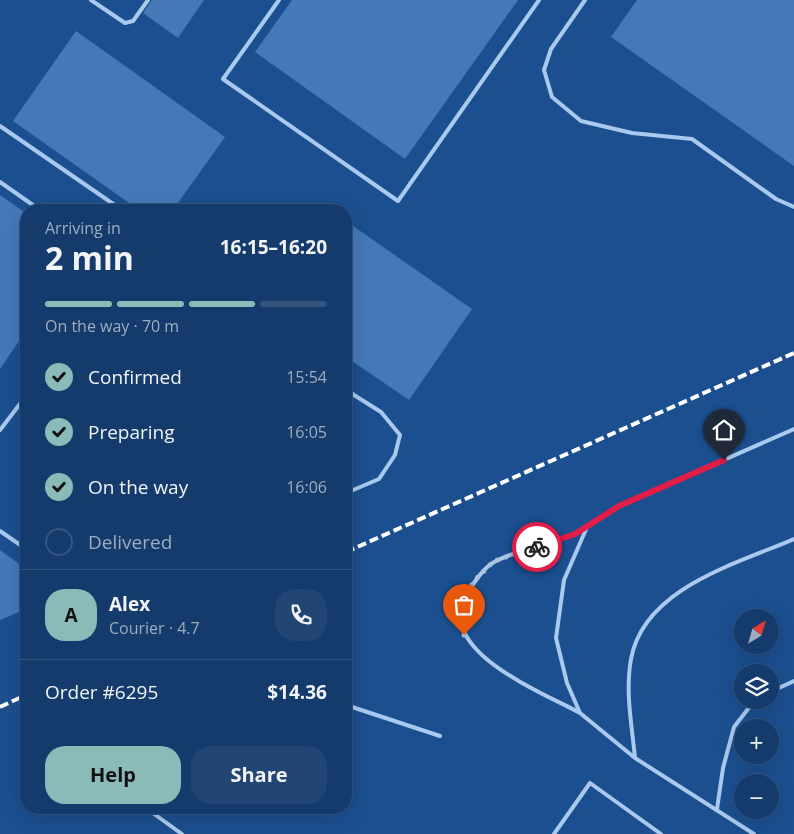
<!DOCTYPE html>
<meta charset="utf-8">
<style>
:root{--surface:#143b6b;--page:#214673;--text:#f1f3f6;--muted:#9dadc1;--line:#33557e;--accent:#8bbbb9}
body{margin:0;font-family:"Open Sans",sans-serif;background:var(--page);color:var(--text);height:100vh;display:flex;flex-direction:column;font-size:19px;white-space:nowrap}
*{box-sizing:border-box;margin:0}
p{font-size:16px;color:var(--muted)}
.icon{flex:none;width:28px;height:28px;fill:none;stroke:currentColor;stroke-width:2;stroke-linecap:round;stroke-linejoin:round}
.map{position:relative;flex:1;overflow:hidden}
.sheet{position:absolute;left:20px;top:204px;width:332px;height:610px;display:flex;flex-direction:column;background:var(--surface);border-radius:20px;box-shadow:0 5px 20px #0002,0 0 0 1px var(--line)}
.sheet>*{flex:none}
.needle{width:32px;rotate:37deg}
.buttons{position:absolute;left:734px;top:609px;display:grid;gap:10px}
.buttons a{display:grid;place-items:center;width:45px;height:45px;border-radius:50%;background:var(--surface);box-shadow:0 5px 20px #0002,0 0 0 1px var(--line);font-size:25px}
.pin{position:absolute;display:grid;place-items:center;width:42px;height:42px;color:#fff;margin:-51px -21px;border-radius:50% 50% 50% 0;rotate:-45deg;box-shadow:0 0 5px #0007}
.pin .icon{rotate:45deg}
.courier{position:absolute;display:grid;place-items:center;width:50px;height:50px;margin:-25px;border:4px solid #e11d48;border-radius:50%;background:#fff;color:#222;box-shadow:0 1px 6px #0007}
.summary em{font-style:normal;font-weight:700}
.summary div{display:flex;flex-direction:column-reverse}
.summary{display:flex;align-items:center;justify-content:space-between;height:85px;padding:0 25px}
h1{font-size:32px;font-weight:700;line-height:38px}
.bar{display:grid;grid-template-columns:repeat(4,1fr);gap:8px 5px;align-content:center;height:60px;padding:0 25px}
.bar i{height:6px;border-radius:4px;background:var(--line)}
.bar .active{background:var(--accent)}
.bar p{grid-column:span 4}
.line{display:flex;align-items:center;gap:12px;padding:0 25px;border-top:1px solid var(--line)}
.line div{flex:1}
.round{display:grid;place-items:center;flex:none;width:52px;height:52px;border-radius:20px;background:var(--page)}
ol{padding:0 25px;list-style:none}
li{display:flex;align-items:center;gap:15px;height:55px}
li p{margin-inline-start:auto}
li .icon{padding:5px;border-radius:50%;background:var(--accent);color:#111;stroke-width:4}
li:last-child{color:var(--muted)}
li i{width:28px;height:28px;border:2px solid var(--line);border-radius:50%}
.primary-button{display:flex;gap:10px;margin-top:auto;padding:10px 25px}
.primary-button a{flex:1;height:58px;border-radius:20px;background:var(--accent);color:#111;font-size:20px;font-weight:700;line-height:58px;text-align:center}
.primary-button a+a{background:var(--page);color:var(--text)}
.map>svg:first-child{display:block}
.building{fill:#4478b7}
.lines{fill:none;stroke-linecap:round;stroke-linejoin:round}
.service{stroke:#a9c9ee;stroke-width:4}
.rail{stroke:#fff;stroke-width:4;stroke-dasharray:9 4;stroke-linecap:butt}
.done{stroke:#afc1d8;stroke-width:5;stroke-dasharray:0 9}
.route{stroke:#e11d48;stroke-width:6}
</style>
<div class="map">
<svg width="794" height="834" viewBox="0 0 794 834">
<rect width="100%" height="100%" fill="#1b4f8f"/>
<path class="building" d="M152,0h52l-26,38 -35,-25z
M292,0h226l-113,159 -150,-107z
M637,0h157v166l-183,-129z
M76,31l149,106 -52,73h-34l-126,-89z
M0,195l26,18v118l-26,38z
M346,221l126,88 -63,91 -63,-43z
M0,550l26,19v40l-26,11z"/>
<g class="lines">
<path class="service" d="M91,0l34,23 8,-2 15,-21
M279,0l-56,79 175,122 141,-201
M585,0l-34,49 -7,21 8,27 29,24 51,12 60,6 84,60 18,8
M0,126l122,84
M0,182l40,28
M346,390l35,22 19,23 -5,20 -16,24 -33,14
M0,430l26,-34
M0,531l26,18
M770,692l24,-11
M346,705l94,31
M580,713c-38,-21 -150,-64 -112,-121 7,-11 16,-25 28,-31 24,-12 54,-18 79,-27l11,-6
M635,758c-3,-32 -10,-66 -4,-99 13,-71 105,-95 163,-120
M153,808l-3,3 32,23
M717,809l6,-41 11,-41 21,-27
M554,834l36,-51 71,51
M754,834l-119,-76 -55,-45 -13,-30 -11,-45 8,-58 23,-53 32,-21 175,-77"/>
<path class="rail" d="M346,552l448,-199
M0,707l26,-12"/>
</g>
<g class="lines">
<path class="done" d="M464,635l-5,-17 4,-19 12,-19 19,-19 43,-14"/>
<path class="route" d="M537,547l38,-13 44,-28 105,-46"/>
</g>
</svg>
<div class="buttons">
<a><svg class="needle" viewBox="-14 -14 28 28"><path d="M0-13l5 13h-10z" fill="#e53935"/><path d="M0 13l5-13h-10z" fill="#9dadc1"/></svg></a>
<a><svg class="icon" aria-label="layers" viewBox="0 0 24 24"><path d="M12 4l9 5-9 5-9-5zM3 14l9 5 9-5"/></svg></a>
<a>+</a>
<a>−</a>
</div>
<div class="pin" style="left:464px;top:635px;background:#ea580c"><svg class="icon" aria-label="bag" viewBox="0 0 24 24"><path d="M5 8h14l-1 12H6zM9 8a3 3 0 0 1 6 0"/></svg></div>
<div class="pin" style="left:724px;top:460px;background:#1f2937"><svg class="icon" aria-label="home" viewBox="0 0 24 24"><path d="M3 11l9-7 9 7M6 9v11h12V9"/></svg></div>
<div class="courier" style="left:537px;top:547px"><svg class="icon" aria-label="bike" viewBox="0 0 24 24"><circle cx="6" cy="16" r="4"/><circle cx="18" cy="16" r="4"/><path d="M6 16l4-8h5l3 8M10 8l3 8H6M13 5h3"/></svg></div>
<section class="sheet">
<div class="summary"><div><h1>2 min</h1><p>Arriving in</p></div><em>16:15–16:20</em></div>
<div class="bar"><i class="active"></i><i class="active"></i><i class="active"></i><i></i><p>On the way · 70 m</p></div>
<ol>
<li><svg class="icon" aria-label="check" viewBox="0 0 24 24"><path d="M5 12l5 5 9-10"/></svg>Confirmed<p>15:54</p></li>
<li><svg class="icon" aria-label="check" viewBox="0 0 24 24"><path d="M5 12l5 5 9-10"/></svg>Preparing<p>16:05</p></li>
<li><svg class="icon" aria-label="check" viewBox="0 0 24 24"><path d="M5 12l5 5 9-10"/></svg>On the way<p>16:06</p></li>
<li><i></i>Delivered</li>
</ol>
<div class="line" style="height:90px"><b class="round" style="background:var(--accent);color:#111">A</b><div><b>Alex</b><p>Courier · 4.7</p></div><a class="round"><svg class="icon" aria-label="phone" viewBox="0 0 24 24"><path d="M5 4h4l2 5-3 2q2 4 5 5l2-3 5 2v4C11 20 4 13 5 4z"/></svg></a></div>
<div class="line" style="height:65px"><div>Order #6295</div><b>$14.36</b></div>
<div class="primary-button"><a>Help</a><a>Share</a></div>
</section>
</div>
